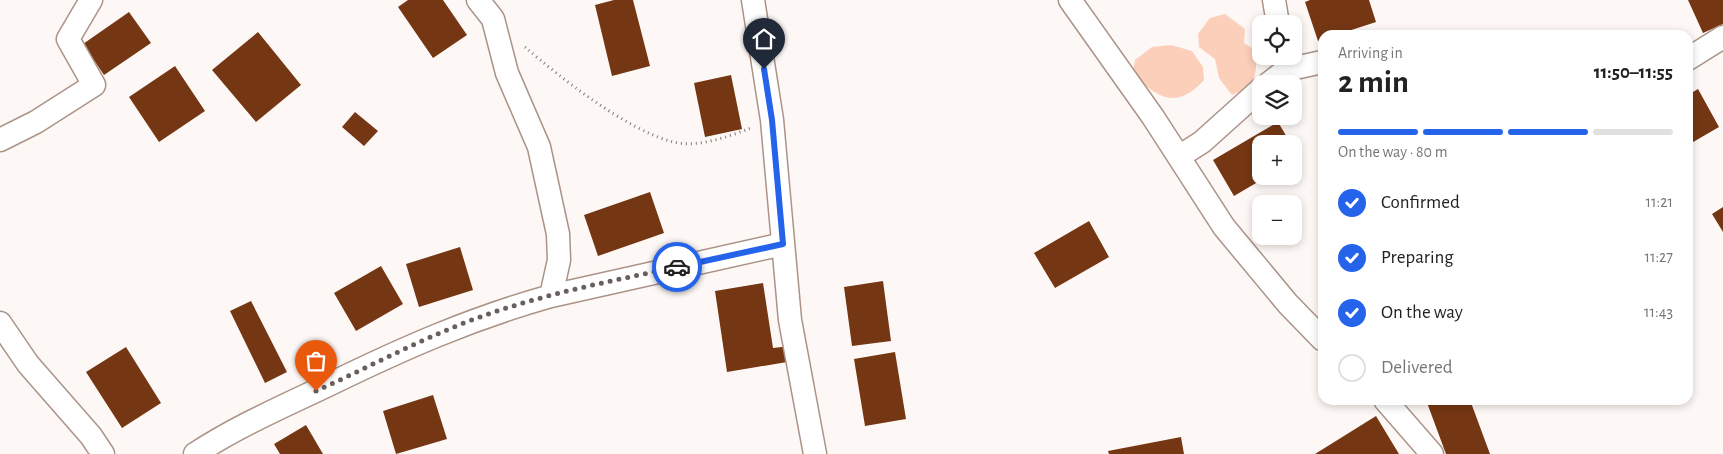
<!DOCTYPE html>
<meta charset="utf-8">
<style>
:root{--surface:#fff;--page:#f6f6f6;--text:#222;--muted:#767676;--line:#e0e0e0;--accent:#2563eb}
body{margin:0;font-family:"Alegreya Sans",sans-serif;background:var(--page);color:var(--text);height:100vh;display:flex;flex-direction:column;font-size:19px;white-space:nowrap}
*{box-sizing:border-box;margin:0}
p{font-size:16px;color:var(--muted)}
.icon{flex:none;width:28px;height:28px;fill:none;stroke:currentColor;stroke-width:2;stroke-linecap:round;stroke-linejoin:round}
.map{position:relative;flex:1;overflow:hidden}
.panel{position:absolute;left:1318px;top:30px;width:375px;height:375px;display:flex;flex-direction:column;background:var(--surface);border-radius:15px;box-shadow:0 2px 8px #0003}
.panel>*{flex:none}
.fabs{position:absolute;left:1252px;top:15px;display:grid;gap:10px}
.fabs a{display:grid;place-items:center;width:50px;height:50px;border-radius:10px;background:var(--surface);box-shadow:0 2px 8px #0003;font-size:25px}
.pin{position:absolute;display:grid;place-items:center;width:42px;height:42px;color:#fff;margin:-51px -21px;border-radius:50% 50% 50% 0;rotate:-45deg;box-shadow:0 0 5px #0007}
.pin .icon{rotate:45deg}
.courier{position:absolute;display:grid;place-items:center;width:50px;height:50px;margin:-25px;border:4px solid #2563eb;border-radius:50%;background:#fff;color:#222;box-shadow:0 1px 6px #0007}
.head em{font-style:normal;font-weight:700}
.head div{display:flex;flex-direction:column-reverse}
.head{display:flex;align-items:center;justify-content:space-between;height:85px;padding:0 20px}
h1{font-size:32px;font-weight:700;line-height:38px}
.bar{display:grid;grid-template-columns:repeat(4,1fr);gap:8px 5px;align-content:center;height:60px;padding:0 20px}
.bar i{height:6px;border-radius:4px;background:var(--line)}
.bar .current{background:var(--accent)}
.bar p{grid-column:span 4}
ol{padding:0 20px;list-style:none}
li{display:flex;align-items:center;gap:15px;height:55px}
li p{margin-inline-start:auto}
li .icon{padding:5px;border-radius:50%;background:var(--accent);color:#fff;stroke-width:4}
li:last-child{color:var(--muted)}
li i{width:28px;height:28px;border:2px solid var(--line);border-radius:50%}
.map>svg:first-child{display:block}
.green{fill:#fccfba}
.building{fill:#753713}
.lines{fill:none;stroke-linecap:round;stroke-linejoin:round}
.minor-casing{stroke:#ab9387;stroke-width:25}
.path{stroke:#827b78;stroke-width:3;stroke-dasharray:1 4;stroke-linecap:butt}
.minor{stroke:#fff;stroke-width:22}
.done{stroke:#68605d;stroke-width:5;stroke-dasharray:0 9}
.route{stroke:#2563eb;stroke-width:6}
</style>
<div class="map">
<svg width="1723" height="454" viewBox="0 0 1723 454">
<rect width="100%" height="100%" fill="#fdf7f5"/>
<path class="green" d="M1225,14l20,15 -1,14 12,8c1,24 0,35 -24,44l-13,-17 -4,-19 -16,-12 -1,-13 12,-16z
M1171,45l21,6 11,16 1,13c-27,30 -47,19 -71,-7l2,-13 17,-13z"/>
<path class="building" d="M408,0h35l24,35 -34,23 -35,-51z
M614,0h19l17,66 -38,10 -17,-71z
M1310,0h59l7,22 -40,13h-14v5l-4,1 -13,-39z
M1688,0h35v24l-20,9z
M129,12l22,31 -47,32 -21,-31z
M258,32l43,53 -45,37 -44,-52z
M175,66l30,45 -46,31 -30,-45z
M731,75l11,54 -37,8 -11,-54z
M1698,89l21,38 -31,18v-50z
M355,112l23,19 -14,15 -22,-19z
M1278,122l13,22h-30v32h7l-34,20 -21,-36z
M650,192l14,41 -66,23 -14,-41z
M1723,207v25l-11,-18z
M1089,221l20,36 -54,31 -21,-35z
M460,247l13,43 -54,17 -13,-43z
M381,266l22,38 -47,27 -22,-38z
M883,281l8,60 -39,5 -8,-59z
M763,283l10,65 18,-2 2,15 -66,11 -12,-81z
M251,301l36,71 -22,11 -35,-72z
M126,347l35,56 -39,25 -36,-56z
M895,352l11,67 -41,7 -11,-67z
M433,395l14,44 -51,15 -13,-43z
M1426,400h44l20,54h-44z
M1376,416l23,38h-84z
M306,425l17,29h-43l-6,-10z
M1181,437l3,17h-75l-1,-3z"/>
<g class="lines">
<g class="minor-casing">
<path id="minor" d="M753,0l19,120 18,200 25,134
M1070,0l83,117 71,110 64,77 34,35
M1274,0l4,24
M1688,59l35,-22
M1268,84l18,-14 36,-8
M0,140l36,-18 58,-37 -26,-46 23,-39
M1180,156l22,-14 59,-53
M551,296l232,-52
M0,323l28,41 63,72 12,18
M1385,400l47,54
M195,454c41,-27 87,-47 131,-68 76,-37 143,-67 225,-90l8,-36 -1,-26 -19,-87 -32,-74 -14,-54 -15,-19"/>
</g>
<path class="path" d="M525,47c37,32 102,83 148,95 25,6 54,-5 78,-14"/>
<use href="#minor" class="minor"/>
</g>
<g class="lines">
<path class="done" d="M316,391c49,-22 97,-48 148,-68 69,-27 142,-41 213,-56"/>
<path class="route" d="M677,267l106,-23 -11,-124 -8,-51"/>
</g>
</svg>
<div class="fabs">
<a><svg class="icon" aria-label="locate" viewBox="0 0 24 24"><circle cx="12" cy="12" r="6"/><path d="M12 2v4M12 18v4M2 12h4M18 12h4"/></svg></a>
<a><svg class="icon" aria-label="layers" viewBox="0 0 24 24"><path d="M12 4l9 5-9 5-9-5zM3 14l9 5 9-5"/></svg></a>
<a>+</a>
<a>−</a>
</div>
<div class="pin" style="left:316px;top:391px;background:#ea580c"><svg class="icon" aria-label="bag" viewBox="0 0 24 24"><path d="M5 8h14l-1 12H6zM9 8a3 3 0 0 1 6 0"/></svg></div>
<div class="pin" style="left:764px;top:69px;background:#1f2937"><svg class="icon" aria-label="home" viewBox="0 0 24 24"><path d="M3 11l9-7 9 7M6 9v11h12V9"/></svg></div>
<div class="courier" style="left:677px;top:267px"><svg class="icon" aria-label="car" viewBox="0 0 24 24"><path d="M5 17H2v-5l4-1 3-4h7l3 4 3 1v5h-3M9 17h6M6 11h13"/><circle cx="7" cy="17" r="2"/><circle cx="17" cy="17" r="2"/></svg></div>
<section class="panel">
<div class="head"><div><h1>2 min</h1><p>Arriving in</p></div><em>11:50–11:55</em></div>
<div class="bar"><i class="current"></i><i class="current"></i><i class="current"></i><i></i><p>On the way · 80 m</p></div>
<ol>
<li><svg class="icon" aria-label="check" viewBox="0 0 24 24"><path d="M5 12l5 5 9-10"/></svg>Confirmed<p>11:21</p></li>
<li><svg class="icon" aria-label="check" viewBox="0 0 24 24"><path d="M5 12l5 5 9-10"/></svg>Preparing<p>11:27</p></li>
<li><svg class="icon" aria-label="check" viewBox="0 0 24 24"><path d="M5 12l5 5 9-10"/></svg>On the way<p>11:43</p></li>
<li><i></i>Delivered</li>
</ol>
</section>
</div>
